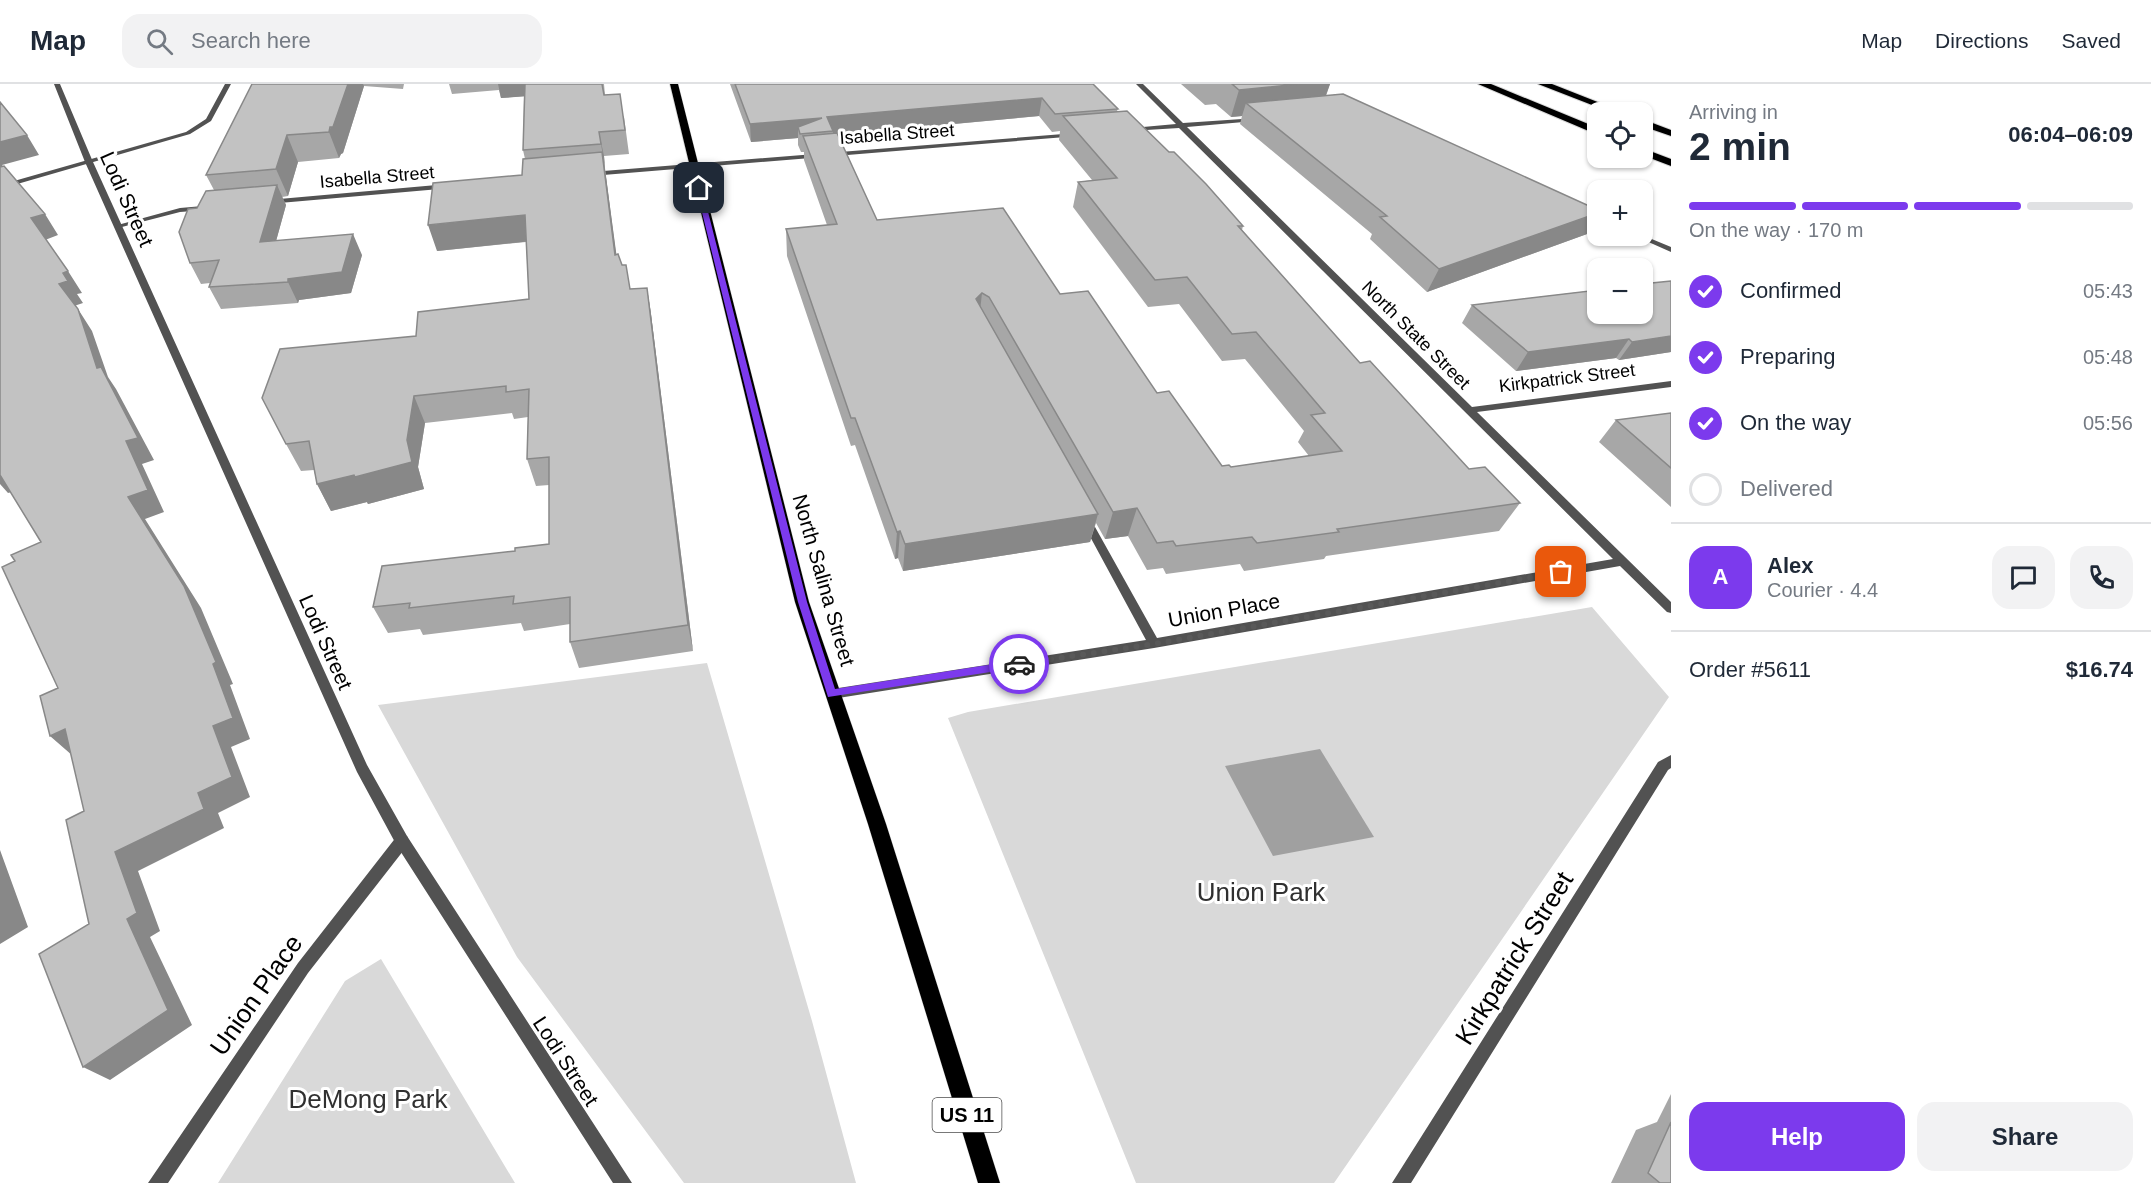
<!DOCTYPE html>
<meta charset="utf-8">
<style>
:root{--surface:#fff;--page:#f2f2f3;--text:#1f2937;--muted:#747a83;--line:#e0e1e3;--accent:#7c3aed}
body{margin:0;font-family:Helvetica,sans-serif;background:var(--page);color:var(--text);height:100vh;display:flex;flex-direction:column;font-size:22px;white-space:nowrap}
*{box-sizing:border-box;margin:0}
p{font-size:20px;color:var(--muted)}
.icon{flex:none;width:33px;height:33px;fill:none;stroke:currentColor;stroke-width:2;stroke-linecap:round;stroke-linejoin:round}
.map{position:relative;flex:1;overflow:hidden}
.sheet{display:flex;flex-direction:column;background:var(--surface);width:480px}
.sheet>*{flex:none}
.tools{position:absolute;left:1587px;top:18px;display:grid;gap:12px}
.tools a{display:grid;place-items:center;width:66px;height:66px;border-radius:12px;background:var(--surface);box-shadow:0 2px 4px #0004;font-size:30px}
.pin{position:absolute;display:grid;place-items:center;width:51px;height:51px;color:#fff;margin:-26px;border-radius:12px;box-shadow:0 3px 9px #0006}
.courier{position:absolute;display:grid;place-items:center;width:60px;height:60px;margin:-30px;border:4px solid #7c3aed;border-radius:50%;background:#fff;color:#222;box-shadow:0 2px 8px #0007}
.summary em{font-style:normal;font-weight:700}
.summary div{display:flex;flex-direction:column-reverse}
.summary{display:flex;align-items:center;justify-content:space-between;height:102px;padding:0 18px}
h1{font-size:39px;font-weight:700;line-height:45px}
.bar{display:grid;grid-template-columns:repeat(4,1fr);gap:9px 6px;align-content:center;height:72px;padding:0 18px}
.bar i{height:8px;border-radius:4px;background:var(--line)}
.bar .active{background:var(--accent)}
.bar p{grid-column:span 4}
.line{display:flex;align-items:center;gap:15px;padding:0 18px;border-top:2px solid var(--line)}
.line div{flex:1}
.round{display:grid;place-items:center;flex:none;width:63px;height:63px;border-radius:18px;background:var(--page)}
ol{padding:0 18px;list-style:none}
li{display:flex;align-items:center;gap:18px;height:66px}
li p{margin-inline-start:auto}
li .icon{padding:6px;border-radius:50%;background:var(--accent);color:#fff;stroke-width:4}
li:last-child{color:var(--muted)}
li i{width:33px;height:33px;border:3px solid var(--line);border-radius:50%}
.button{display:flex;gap:12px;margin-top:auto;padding:12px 18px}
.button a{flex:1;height:69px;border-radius:18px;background:var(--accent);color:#fff;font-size:24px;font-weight:700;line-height:69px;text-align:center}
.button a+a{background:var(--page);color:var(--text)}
header{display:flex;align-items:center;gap:36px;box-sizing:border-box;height:84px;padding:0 30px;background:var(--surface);border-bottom:2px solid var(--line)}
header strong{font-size:28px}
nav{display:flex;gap:33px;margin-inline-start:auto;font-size:21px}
.search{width:420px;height:54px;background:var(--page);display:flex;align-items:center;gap:15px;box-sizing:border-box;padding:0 21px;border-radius:18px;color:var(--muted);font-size:22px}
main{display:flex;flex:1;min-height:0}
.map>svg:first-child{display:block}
.green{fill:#d9d9d9}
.water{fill:#a0a0a0}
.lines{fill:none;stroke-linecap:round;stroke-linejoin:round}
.primary-casing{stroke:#dbdbdb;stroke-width:1}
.motorway-casing{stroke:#dbdbdb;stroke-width:2}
.minor{fill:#525252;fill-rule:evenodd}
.tertiary{fill:#525252;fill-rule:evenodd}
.primary{fill:#000;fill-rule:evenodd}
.motorway{fill:#000;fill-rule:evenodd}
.wall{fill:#a7a7a7;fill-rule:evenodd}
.shaded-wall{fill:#888}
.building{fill:#c2c2c2;stroke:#888;stroke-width:1.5}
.route{fill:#7c3aed}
.done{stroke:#595959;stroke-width:6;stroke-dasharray:0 10.8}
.labels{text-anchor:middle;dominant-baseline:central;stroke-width:6;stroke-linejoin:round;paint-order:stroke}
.far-street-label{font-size:18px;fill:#000;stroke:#fff}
.shield{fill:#fff;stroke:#4c4c4c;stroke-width:1.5}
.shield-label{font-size:20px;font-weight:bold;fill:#000}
.street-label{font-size:21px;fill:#000;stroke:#fff}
.near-park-label{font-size:26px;fill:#303030;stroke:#fff}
.near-street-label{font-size:26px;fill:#000;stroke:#fff}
</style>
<header>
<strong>Map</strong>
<div class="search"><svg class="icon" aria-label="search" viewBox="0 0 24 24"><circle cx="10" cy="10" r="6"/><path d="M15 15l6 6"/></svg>Search here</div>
<nav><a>Map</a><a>Directions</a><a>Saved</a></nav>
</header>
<main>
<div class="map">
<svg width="1671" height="1099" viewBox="0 0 1671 1099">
<rect width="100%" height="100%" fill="#fff"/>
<path class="green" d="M1592,523l77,90 -335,486h-198l-188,-465 20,-6z
M707,579l105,358 44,162h-172l-167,-226 -139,-252z
M381,875l134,224h-297l127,-202z"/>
<path class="water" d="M1320,665l54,88 -101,19 -48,-90z"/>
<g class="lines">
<g class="primary-casing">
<path id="primary" d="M670,0h8l131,518 77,222 114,359h-22l-110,-359 -73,-222z"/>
</g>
<g class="motorway-casing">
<path id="motorway" d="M1478,0h13l107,44v7z
M1538,0h14l71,28h-13z
M1642,35l29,11v6l-29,-10z
M1642,64l29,11v7l-29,-11z"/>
</g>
<path class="minor" d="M225,0h6l-20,37 -21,13 -190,55v-4l186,-53 20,-13z
M1136,0h7l40,39 74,-5 1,1 -3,2 -68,6 285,280 199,-26v6l-194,25 194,190v11l-4,-1 -47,-46 -466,82 -322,51 -4,-1 -2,-4 2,-4 4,-1 314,-49 -66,-122 5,-4 5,4 67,120 456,-79 -434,-431 -49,3v-2l2,-1 44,-4z
M1076,49l2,1v2l-487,40 -4,-2 4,-2z
M448,100h3v4l-183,16 -4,-2 4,-2z
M203,122l4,2 -1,2 -26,2 -62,16 -4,-2 66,-18z
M1642,151l29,12v5l-36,-16z
M1671,671v13l-3,2 -257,413h-19l266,-421z
M402,751l5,1 2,5 -2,5 -99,127 -140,210h-20l150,-220 99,-127z"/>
<path class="tertiary" d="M54,0h6l33,78 274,603 40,71 225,347h-19l-216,-337 -40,-74 -272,-610z"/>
<use href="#primary" class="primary"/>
<use href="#motorway" class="motorway"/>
</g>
<path class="wall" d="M252,0h152l-1,5 -39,-3 -21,67 -2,1 -2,4 -41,4 -10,34 -6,1 4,8 -10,36 86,14 -11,38 -52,7 -1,3 -77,6 -12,-22 1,-4 -9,1 -11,-21 7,-55 17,-18 -8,-15z
M449,0h155l1,11 19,22 5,37 -25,2 1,12 11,86 14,35 17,-1 4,26 42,337 -114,17 -9,-26v-18l-46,7 -3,-8 -98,12 -3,-6 -32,4 -15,-26 142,-56 34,-7v-59l-13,1 -9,-27 1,-42 -14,2 -2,-6 -87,10 -7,44 6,22 -56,15 -1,-2 -36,9 -14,-27 -3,-14 -13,1 -15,-27 130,-108 113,-37 -3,-57 -89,9 85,-76 3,-16 -2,-9 1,-54 -23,2 -2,-8 -47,4z
M730,0h363l25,25 -1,2 126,115 -1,4 118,133 109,106 51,34 -21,28 -173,25 -2,3 -80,12 -4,-7 -74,10 -3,-6 -16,2 -19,-34 -23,3 -9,-16 -6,19 -187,29 -5,-13 -3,1 -40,-114 -4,1 -64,-190 -1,-27 41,-4 -23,-65v-8h-3l-3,-7v-7l-47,4zM1039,32l13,16 8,-1 -1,9 33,40 -14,2 -5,25 75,100 31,-3 43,57 23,-2 59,72 -6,11 11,14 -78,11 -9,-1 -65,-73 -97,-99 -183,-74 -39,-85z
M1181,0h149l-4,12 272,114v8l-11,16 -160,58 -57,-53 2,-5 -132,-110 2,-8 -11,1 -15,-13 -11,1z
M1671,197v71l-52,8 -3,-2 -100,13 -54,-48 10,-18z
M1671,329v94l-72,-65 17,-22z
M1671,1010v89h-60l25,-53 21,-8z"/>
<path class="shaded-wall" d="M348,0h15l1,2 -21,67 -2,1 -2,4 -10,-26z
M498,0h30l2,12 -29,2z
M1299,0h31l-9,24 -75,-5 -4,13 -11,1 8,-27z
M1042,14l-3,18 -206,19v-4l-6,-14z
M822,34l-24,9v11l-47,4 -1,-18z
M599,48l5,24 1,12z
M27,51l12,20 -37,10 10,14 -12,4v-41z
M287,51l11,27 -10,34 -12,-27z
M602,68l4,25 14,104 -5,-26z
M277,101l9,20 -16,58 -10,-21z
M1598,129v5l-11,16 -160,58 12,-23z
M45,130l13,21 -13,5 -14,-22z
M525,131l7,26 -95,10 -9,-26z
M353,150l9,21 -11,38 -52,7 -1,3 -10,-21v-3z
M68,187l14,22 -5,1 6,9 -9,3 -15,-22 4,-11z
M647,204l4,26 42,337 -5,-26z
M982,209l-3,27 -3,-21z
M78,225l14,22 16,46 8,12 38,71 -12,4 22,48 -19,7 56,89 32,76 -3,1 20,54 -19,8 19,50 -32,16 6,15 -86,43 22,60 -10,6 42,88 -82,55 -27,-13 44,-148 -12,-67 83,-59 -70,-296 -2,-56 -29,-73z
M1671,252v16l-52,8 13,-18z
M1629,255l-13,19 -100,13 12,-19z
M414,312l11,27 -7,44 6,22 -56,15 -1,-2 -36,9 -14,-27 90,-44z
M0,389l15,18 -7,2 -8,-9z
M1137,424l-9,28 -23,3 8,-27z
M1098,430l-8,28 -187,29 2,-27z
M900,447l-2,27 -3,1 2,-27z
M65,645l8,27 -23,-20z
M0,766l28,77 -28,17z"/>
<path class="building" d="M252,0h96l-15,43h-3l-1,5 -42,3 -11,34 -70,6z
M525,0h77l2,11 16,-1 5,36 -26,2 2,12 -78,6z
M735,0h358l25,25 -63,5 -13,-16 -215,19 6,14 -33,3 -2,-7 24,-9 -72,6z
M1232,0h67l-60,6z
M1343,10l255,116v3l-159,56 -59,-52 7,-1 -141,-113z
M0,18l27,33 -27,7z
M1127,27l42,41h5l32,32 37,42h-5l122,137 10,-2 99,108 16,-2 35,36 -183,26 2,3 -82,11 -5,-6 -76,9 -3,-5 -16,2 -20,-35 -24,4 -124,-215 -7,-4 -6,6 122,215 -193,30 -5,-13 -3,1 -42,-114h-4l-65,-189 51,-5 -34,-88 34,-3 40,87 126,-12 57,86 28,-3 69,102 12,-2 53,75 7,-1 2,2 111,-16 -31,-36 14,-2 -69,-81 -24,2 -45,-57 -32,3 -77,-98 39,-4 -54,-62z
M602,68l13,103 3,-1 4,11h4l4,24 17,-1 41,337 -118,17v-45l-57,7 1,-8 -105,12 1,-5 -37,4 9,-41 133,-15v-3l34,-4v-87l-22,2 2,-70 -23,3v-6l-92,10 -7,44 5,22 -57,15 -1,-2 -37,9 -8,-43 -23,3 -24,-46 18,-49 136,-13 2,-24 111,-13 -4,-84 -97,10 5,-42 89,-8 1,-16z
M4,82l41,48 -14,4 37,53 -5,2 5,8 -9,3 19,25 19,59 4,-1 37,71 -12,3 22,49 -20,7 56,89 32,76 -3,2 20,54 -20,8 19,51 -34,16 6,16 -89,43 22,61 -10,6 41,91 -85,57 -44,-113 50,-30 -23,-104 18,-9 -19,-82 -15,7 -10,-40 18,-8 -56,-121 13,-6 -4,-6 30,-13 -41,-67v-308z
M277,101l-17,57 93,-8 -11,38 -54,7v3l-79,5 10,-27 -29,3 -11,-31 9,-23 9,-1 9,-17z
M1671,197v55l-39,6 -3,-3 -101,13 -56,-47 126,-15v24h44v-30z
M1671,329v55l-55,-48z
M1671,1038v61h-11l-12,-10z"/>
<path class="route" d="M699,102l3,2 105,414 28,87 184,-29 5,4 -1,3 -195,30 -30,-95 -102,-414z"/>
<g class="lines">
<path class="done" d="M1019,580l135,-20 407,-72"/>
</g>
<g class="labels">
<g class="far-street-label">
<text transform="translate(897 50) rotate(-4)">Isabella Street</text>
<text transform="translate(377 93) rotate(-5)">Isabella Street</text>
<text transform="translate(1416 251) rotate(45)">North State Street</text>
<text transform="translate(1567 294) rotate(-7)">Kirkpatrick Street</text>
</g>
<rect class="shield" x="932.5" y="1014" width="69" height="34" rx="4.5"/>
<g class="shield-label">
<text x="967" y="1031">US 11</text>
</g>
<g class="street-label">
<text transform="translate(127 115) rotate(66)">Lodi Street</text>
<text transform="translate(824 496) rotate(74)">North Salina Street</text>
<text transform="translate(1224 526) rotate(-10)">Union Place</text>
<text transform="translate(326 558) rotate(66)">Lodi Street</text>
<text transform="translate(566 977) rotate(57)">Lodi Street</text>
</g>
<g class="near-park-label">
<text x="1261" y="808">Union Park</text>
<text x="368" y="1015">DeMong Park</text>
</g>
<g class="near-street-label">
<text transform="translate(1514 874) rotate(-58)">Kirkpatrick Street</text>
<text transform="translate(256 911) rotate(-55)">Union Place</text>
</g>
</g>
</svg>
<div class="tools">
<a><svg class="icon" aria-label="locate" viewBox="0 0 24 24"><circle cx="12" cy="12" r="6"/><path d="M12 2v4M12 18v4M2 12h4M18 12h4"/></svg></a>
<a>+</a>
<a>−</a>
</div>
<div class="pin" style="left:1561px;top:488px;background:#ea580c"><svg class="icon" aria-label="bag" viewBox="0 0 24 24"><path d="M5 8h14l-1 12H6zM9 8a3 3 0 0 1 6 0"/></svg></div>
<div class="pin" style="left:699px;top:104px;background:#1f2937"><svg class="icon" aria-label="home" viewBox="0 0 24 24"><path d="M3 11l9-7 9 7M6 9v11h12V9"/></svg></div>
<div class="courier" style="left:1019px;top:580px"><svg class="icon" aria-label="car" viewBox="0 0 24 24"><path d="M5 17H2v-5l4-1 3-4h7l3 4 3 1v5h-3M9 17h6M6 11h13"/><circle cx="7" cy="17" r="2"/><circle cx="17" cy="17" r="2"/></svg></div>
</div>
<section class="sheet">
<div class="summary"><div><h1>2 min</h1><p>Arriving in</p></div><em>06:04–06:09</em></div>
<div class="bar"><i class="active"></i><i class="active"></i><i class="active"></i><i></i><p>On the way · 170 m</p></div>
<ol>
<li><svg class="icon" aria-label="check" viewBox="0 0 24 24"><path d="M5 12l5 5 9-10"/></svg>Confirmed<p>05:43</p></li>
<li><svg class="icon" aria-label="check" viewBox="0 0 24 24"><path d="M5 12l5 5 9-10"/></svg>Preparing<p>05:48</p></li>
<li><svg class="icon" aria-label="check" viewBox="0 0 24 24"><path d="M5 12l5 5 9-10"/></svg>On the way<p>05:56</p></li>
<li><i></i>Delivered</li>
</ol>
<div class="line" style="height:108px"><b class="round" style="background:var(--accent);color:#fff">A</b><div><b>Alex</b><p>Courier · 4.4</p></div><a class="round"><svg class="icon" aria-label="chat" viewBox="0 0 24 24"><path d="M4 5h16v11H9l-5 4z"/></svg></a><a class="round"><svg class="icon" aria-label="phone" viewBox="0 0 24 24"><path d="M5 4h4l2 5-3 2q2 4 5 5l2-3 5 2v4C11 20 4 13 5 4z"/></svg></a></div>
<div class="line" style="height:78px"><div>Order #5611</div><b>$16.74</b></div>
<div class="button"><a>Help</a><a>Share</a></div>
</section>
</main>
